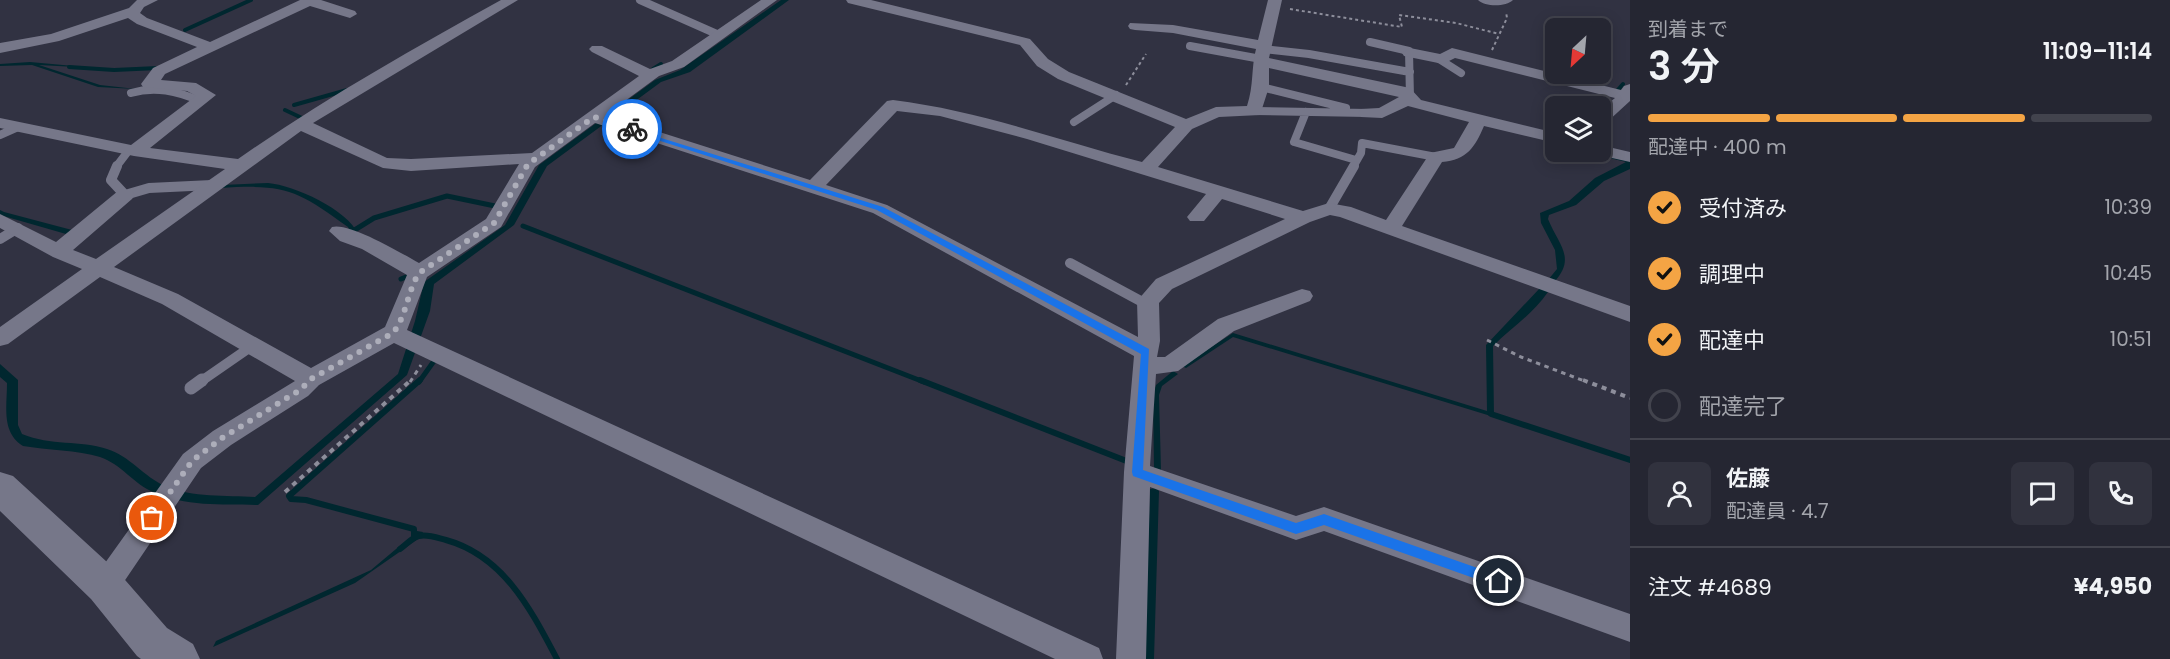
<!DOCTYPE html>
<html lang="ja">
<meta charset="utf-8">
<style>
:root{--surface:#252632;--page:#31323e;--text:#f1f3f6;--muted:#a3a5ac;--line:#42434d;--accent:#f4a444}
body{margin:0;font-family:Poppins,"Noto Sans JP",sans-serif;background:var(--page);color:var(--text);height:100vh;display:flex;flex-direction:column;font-size:22px;white-space:nowrap}
*{box-sizing:border-box;margin:0}
p{font-size:20px;color:var(--muted)}
.icon{flex:none;width:33px;height:33px;fill:none;stroke:currentColor;stroke-width:2;stroke-linecap:round;stroke-linejoin:round}
.map{position:relative;flex:1;overflow:hidden}
.side{display:flex;flex-direction:column;background:var(--surface);width:540px}
.side>*{flex:none}
.needle{width:39px;rotate:206deg}
.buttons{position:absolute;left:1545px;top:18px;display:grid;gap:12px}
.buttons a{display:grid;place-items:center;width:66px;height:66px;border-radius:9px;background:var(--surface);box-shadow:0 3px 15px #0003,0 0 0 2px var(--line);font-size:30px}
.pin{position:absolute;display:grid;place-items:center;width:51px;height:51px;color:#fff;margin:-26px;border:3px solid #fff;border-radius:50%;box-shadow:0 2px 6px #0007}
.courier{position:absolute;display:grid;place-items:center;width:60px;height:60px;margin:-30px;border:4px solid #1a73e8;border-radius:50%;background:#fff;color:#222;box-shadow:0 2px 8px #0007}
.headline em{font-style:normal;font-weight:600}
.headline div{display:flex;flex-direction:column-reverse}
.headline{display:flex;align-items:center;justify-content:space-between;height:102px;padding:0 18px}
h1{font-size:39px;font-weight:600;line-height:45px}
.bar{display:grid;grid-template-columns:repeat(4,1fr);gap:9px 6px;align-content:center;height:72px;padding:0 18px}
.bar i{height:8px;border-radius:4px;background:var(--line)}
.bar .current{background:var(--accent)}
.bar p{grid-column:span 4}
.line{display:flex;align-items:center;gap:15px;padding:0 18px;border-top:2px solid var(--line)}
.line div{flex:1}
.round{display:grid;place-items:center;flex:none;width:63px;height:63px;border-radius:9px;background:var(--page)}
ol{padding:0 18px;list-style:none}
li{display:flex;align-items:center;gap:18px;height:66px}
li p{margin-inline-start:auto}
li .icon{padding:6px;border-radius:50%;background:var(--accent);color:#111;stroke-width:4}
li:last-child{color:var(--muted)}
li i{width:33px;height:33px;border:3px solid var(--line);border-radius:50%}
main{display:flex;flex:1;min-height:0}
.map>svg:first-child{display:block}
.water{fill:#00272f}
.lines{fill:none;stroke-linecap:round;stroke-linejoin:round}
.stream-far2{stroke:#00272f;stroke-width:4}
.stream-far1{stroke:#00272f;stroke-width:5}
.stream{stroke:#00272f;stroke-width:6}
.path-far2{stroke:#8d8e9b;stroke-width:2;stroke-dasharray:3 3;stroke-linecap:butt}
.path-far1{stroke:#8d8e9b;stroke-width:3;stroke-dasharray:4.5 4.5;stroke-linecap:butt}
.path{stroke:#8d8e9b;stroke-width:4;stroke-dasharray:5 5;stroke-linecap:butt}
.lane-far2{stroke:#767789;stroke-width:8}
.lane-far1{stroke:#767789;stroke-width:10}
.lane{stroke:#767789;stroke-width:13}
.street{fill:#767789;fill-rule:evenodd}
.secondary{fill:#767789;fill-rule:evenodd}
.route{fill:#1a73e8}
.done{stroke:#adaeba;stroke-width:6;stroke-dasharray:0 10.8}
</style>
<main>
<div class="map">
<svg width="1630" height="659" viewBox="0 0 1630 659">
<rect width="100%" height="100%" fill="#313242"/>
<path class="water" d="M781,0h8l-99,72 -29,10 -114,84 -33,59 -80,59 -4,27 -23,64 -149,130c-35,-1 -73,2 -105,-13 -19,-8 -32,-28 -53,-35 -22,-7 -54,-7 -77,-11 -22,-14 -16,-39 -16,-63l-7,-6v-13l18,16v45l4,9c29,12 58,6 85,15 23,7 37,28 58,37 28,12 61,9 90,11l143,-123 17,-53 9,-39 81,-57 34,-60 116,-85 25,-10z
M30,62l44,4 2,1 -37,-2 61,20 36,4 -38,-2 -66,-22 -32,1v-2z
M1585,152l45,9v8l-26,12 -28,24 -27,10 -1,4c10,25 29,39 6,63l-6,-2 9,-11 -2,-19 -14,-27 -1,-10 29,-12 26,-23 31,-16z
M268,183c26,2 80,27 90,51h-7l-3,-7c-52,-38 -63,-43 -128,-39l2,-3z
M0,210l4,2 68,18 -6,4 -66,-19z
M1540,288l8,4c-16,23 -36,35 -55,54l1,71 -261,-80 -47,31 -4,-2 51,-33 254,78 -1,-66z
M1173,371l5,3 -16,12 -3,9 2,75 -7,-1 -1,-76 3,-8z
M1155,488l4,3 -5,168h-9l5,-170z
M417,531l6,1 -2,5 -66,46 -142,64 3,-6 155,-71 31,-26h8l-3,-3z"/>
<g class="lines">
<path class="stream-far2" d="M185,30l66,-30
M69,67l45,3 44,-2
M653,69l8,-5
M1617,91l6,-7
M294,105l53,-15
M285,110l17,8"/>
<path class="stream-far1" d="M523,226l401,156
M353,231l21,-13 73,-22 48,10
M401,279l5,-2
M419,382l15,-21"/>
<path class="stream" d="M920,380l209,82
M1491,414l139,46
M414,537v-8l-108,-29 -15,-1 -2,-3 131,-116
M400,549c6,-4 12,-12 19,-13 9,-2 19,2 27,4 58,16 85,70 111,119"/>
<path class="path-far2" d="M1290,9l112,18 -3,-12 57,8 43,11
M1492,50l15,-32 -1,-6
M1126,85l20,-31"/>
<path class="path-far1" d="M1487,340l34,17 66,25
M410,382l11,-17"/>
<path class="path" d="M1583,380l47,18
M285,492l126,-112"/>
<path class="lane-far2" d="M640,0l79,35
M1370,42l39,9 1,47
M1190,46l71,13
M1263,49l46,5 101,18
M1439,59l22,14
M1261,87l85,21
M131,93c24,-7 46,-2 69,8
M1254,111l113,2
M1306,112l-12,30 62,18
M1074,122l42,-27
M0,135l18,-8
M116,167l13,-17
M1353,167l8,-14 1,-10 74,14"/>
<path class="lane-far1" d="M117,166l-6,14 14,15 24,-7 63,-3
M1329,209l25,-43
M0,239l18,-11
M1070,263l78,42
M200,382l52,-36"/>
<path class="lane" d="M191,388l11,-8"/>
<path class="street" d="M137,0h21l-14,7 -4,6 7,5 63,24 90,-42h21l34,11 2,3 -7,4 -40,-12 -145,68 -4,6 35,3 20,12 -66,53 88,11c84,-59 173,-109 263,-159h17l-205,123 74,35 24,1 121,-6 107,-77 -47,-24 -3,-3 3,-3h10l48,23 22,-8 89,-61h16l-93,67 -25,9 -53,39 204,65 77,-79 6,-1c88,11 164,40 249,62l33,-35 -117,-48 -21,-13 -17,-21 -172,-42 -2,-3h25l159,39 18,20 21,13 117,47 30,-12 31,-1c7,-21 4,-38 9,-57l-83,-16 -38,-3 -5,-1 -2,-3 2,-3 43,2 85,15 10,-40h14l-13,58 141,30 11,12 135,33v10l-72,-17c-9,21 -17,34 -42,36l-40,64 228,80v16l-290,-105 -10,-2 -20,7 -138,67 -13,14 1,38 -3,16h8l53,-38 84,-30 8,2 3,5 -3,5 -76,30 -56,40 -22,3 -6,92 146,50 28,-9 306,107v28l-306,-111 -28,9 -146,-53 -4,172h-30l8,-187 10,-116 -261,-143 -278,-90 -60,44 -34,60 -74,50 -20,53 692,318 4,11h-48l-661,-316 -75,42 -11,11 -77,49 -30,23 -86,127 -10,4 -10,-4 -4,-9 4,-9 88,-123 30,-23 82,-50 -133,-77 -62,-27 -92,67 -8,2v-19l82,-58 -29,-12 -53,-29v-14l56,28 62,-51h14l3,4 -3,4 -59,51 23,9 129,-90 -91,-13 -134,-28v-10l131,27 65,-49 -9,-5 -44,-4 -2,-3 12,-16 44,-21 -60,-23 -9,-6 -69,23 -59,12v-10l51,-9 78,-26zM1269,68l130,29 -20,11 -18,1 -3,4 3,4 21,1 26,-12 61,16 -15,26 -24,5 -44,67 -35,-13 -22,-4 -26,8 -145,-44 34,-38 27,-12 41,-2 9,-28zM897,111l43,5 87,23 179,55 -19,23 3,4h14l18,-22 63,20 -129,60 -19,22 1,36 -251,-132 -61,-20zM301,131l82,37 28,3 108,-7 -33,55 -67,44c-18,-10 -70,-41 -87,-36l-3,4 11,10 22,8 45,26 -22,52 -74,41 -133,-74 -64,-27z
M1478,0h35c-7,7 -28,7 -35,0z
M1410,48l30,6 12,-6 169,42 3,-4 6,-2v17l-24,22 -6,1v-14l15,-12 -160,-40 -12,6 -39,-8 -2,-3z
M1600,145l30,7v10l-36,-8 -2,-2h8z"/>
<path class="secondary" d="M0,472l13,4 106,97 48,55 26,16 7,15h-59l-4,-3 -46,-57 -91,-88z"/>
</g>
<path class="route" d="M629,128l254,79 266,142 -6,121 153,53 28,-9 179,63 2,4 -2,4 -4,2 -175,-62 -28,9 -163,-58 -1,-4 9,-118 -264,-144 -248,-79z"/>
<g class="lines">
<path class="done" d="M152,518l40,-57 30,-23 78,-48 11,-11 82,-46c14,-18 14,-41 26,-60l75,-50 34,-59 66,-47 38,12"/>
</g>
</svg>
<div class="buttons">
<a><svg class="needle" viewBox="-14 -14 28 28"><path d="M0-13l5 13h-10z" fill="#e53935"/><path d="M0 13l5-13h-10z" fill="#a3a5ac"/></svg></a>
<a><svg class="icon" aria-label="layers" viewBox="0 0 24 24"><path d="M12 4l9 5-9 5-9-5zM3 14l9 5 9-5"/></svg></a>
</div>
<div class="pin" style="left:152px;top:518px;background:#ea580c"><svg class="icon" aria-label="bag" viewBox="0 0 24 24"><path d="M5 8h14l-1 12H6zM9 8a3 3 0 0 1 6 0"/></svg></div>
<div class="pin" style="left:1499px;top:581px;background:#1f2937"><svg class="icon" aria-label="home" viewBox="0 0 24 24"><path d="M3 11l9-7 9 7M6 9v11h12V9"/></svg></div>
<div class="courier" style="left:632px;top:129px"><svg class="icon" aria-label="bike" viewBox="0 0 24 24"><circle cx="6" cy="16" r="4"/><circle cx="18" cy="16" r="4"/><path d="M6 16l4-8h5l3 8M10 8l3 8H6M13 5h3"/></svg></div>
</div>
<section class="side">
<div class="headline"><div><h1>3 分</h1><p>到着まで</p></div><em>11:09–11:14</em></div>
<div class="bar"><i class="current"></i><i class="current"></i><i class="current"></i><i></i><p>配達中 · 400 m</p></div>
<ol>
<li><svg class="icon" aria-label="check" viewBox="0 0 24 24"><path d="M5 12l5 5 9-10"/></svg>受付済み<p>10:39</p></li>
<li><svg class="icon" aria-label="check" viewBox="0 0 24 24"><path d="M5 12l5 5 9-10"/></svg>調理中<p>10:45</p></li>
<li><svg class="icon" aria-label="check" viewBox="0 0 24 24"><path d="M5 12l5 5 9-10"/></svg>配達中<p>10:51</p></li>
<li><i></i>配達完了</li>
</ol>
<div class="line" style="height:108px"><a class="round"><svg class="icon" aria-label="person" viewBox="0 0 24 24"><circle cx="12" cy="8" r="4"/><path d="M4 21q1-7 8-7t8 7"/></svg></a><div><b>佐藤</b><p>配達員 · 4.7</p></div><a class="round"><svg class="icon" aria-label="chat" viewBox="0 0 24 24"><path d="M4 5h16v11H9l-5 4z"/></svg></a><a class="round"><svg class="icon" aria-label="phone" viewBox="0 0 24 24"><path d="M5 4h4l2 5-3 2q2 4 5 5l2-3 5 2v4C11 20 4 13 5 4z"/></svg></a></div>
<div class="line" style="height:78px"><div>注文 #4689</div><b>¥4,950</b></div>
</section>
</main>
